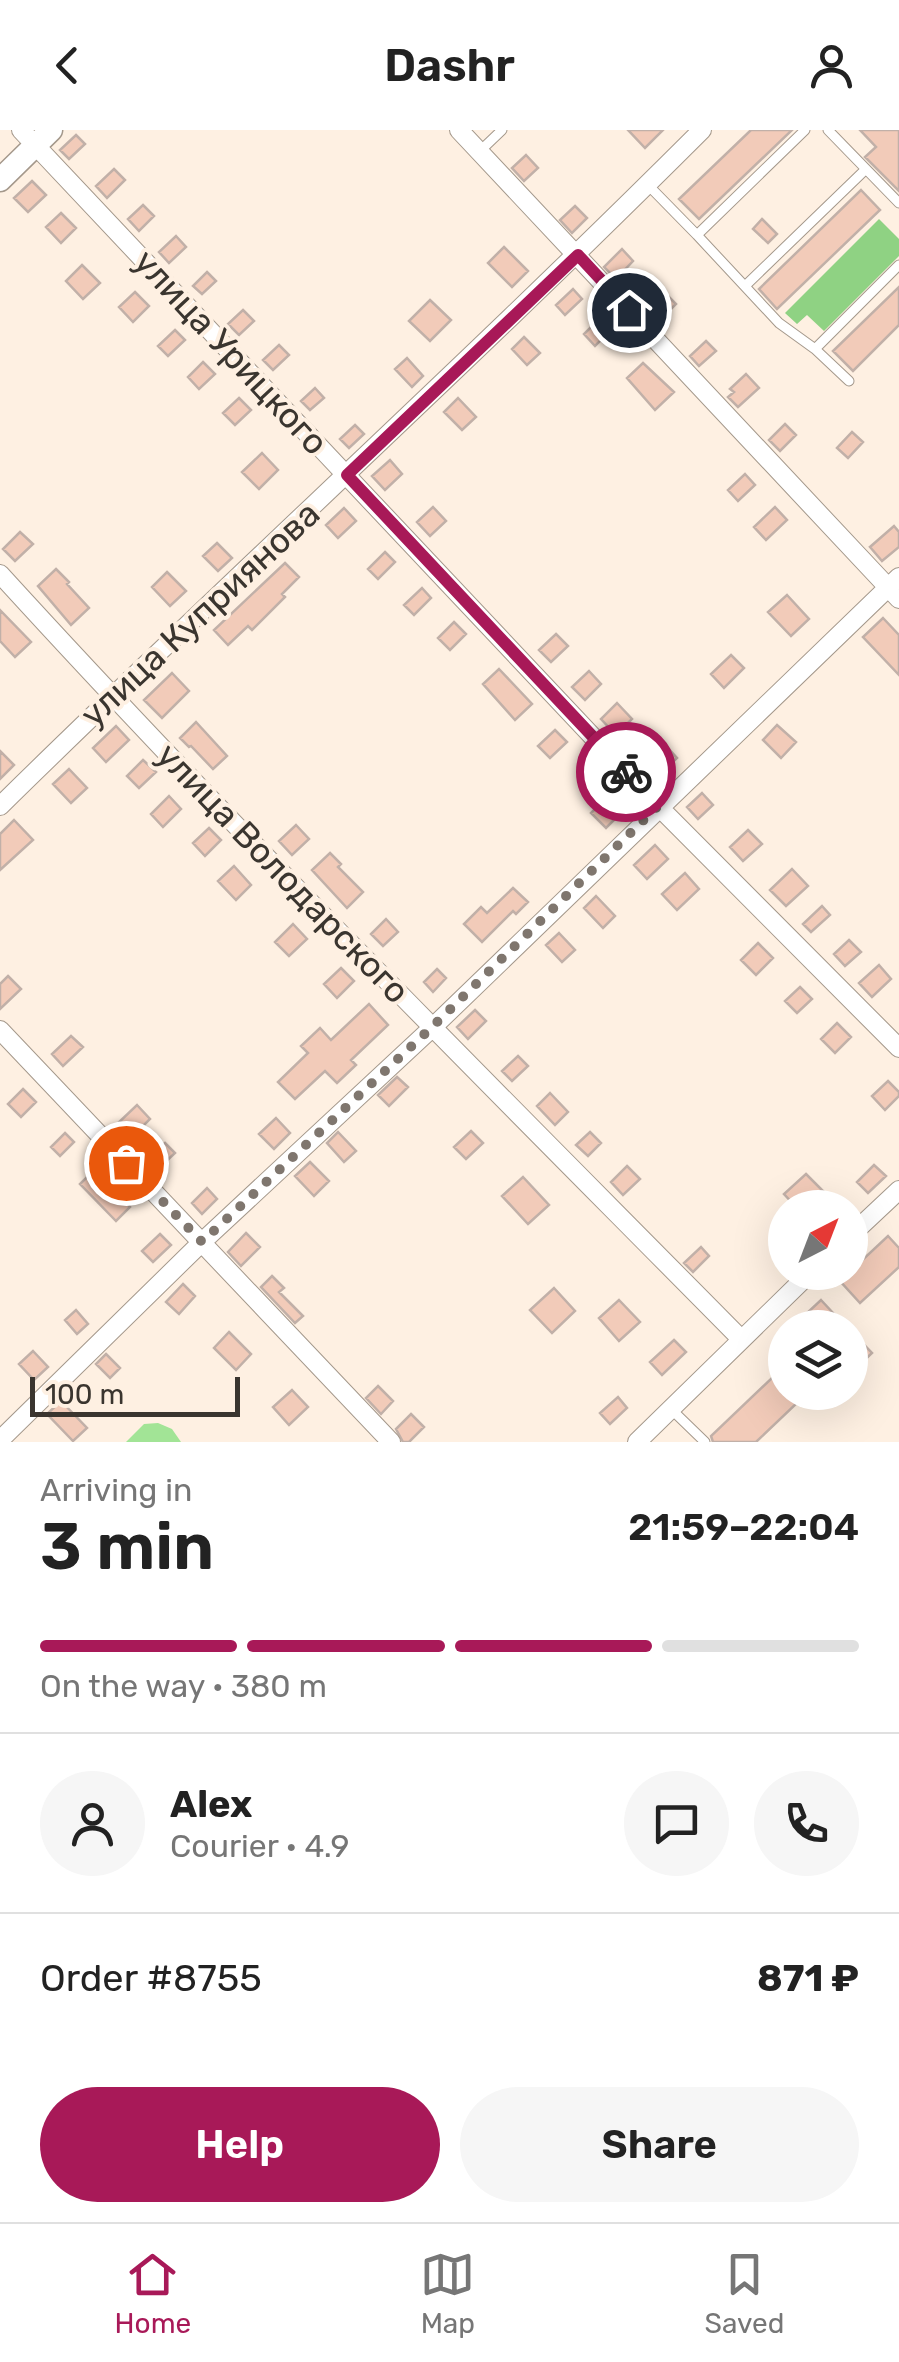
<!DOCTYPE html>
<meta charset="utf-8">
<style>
:root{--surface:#fff;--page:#f6f6f6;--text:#222;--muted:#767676;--line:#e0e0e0;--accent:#a81958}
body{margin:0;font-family:Rubik,sans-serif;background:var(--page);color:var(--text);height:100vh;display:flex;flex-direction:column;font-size:38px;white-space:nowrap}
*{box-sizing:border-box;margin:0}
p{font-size:32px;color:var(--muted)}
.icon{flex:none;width:55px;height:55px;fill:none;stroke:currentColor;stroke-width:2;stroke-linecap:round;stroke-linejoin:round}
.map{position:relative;height:1312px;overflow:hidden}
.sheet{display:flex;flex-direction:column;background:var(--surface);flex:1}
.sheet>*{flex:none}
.needle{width:65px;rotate:42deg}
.fabs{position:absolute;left:768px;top:1060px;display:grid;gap:20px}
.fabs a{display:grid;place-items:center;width:100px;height:100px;border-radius:50%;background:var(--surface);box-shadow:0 10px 40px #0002;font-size:50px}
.scale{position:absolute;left:30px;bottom:25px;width:210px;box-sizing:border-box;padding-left:10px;border:5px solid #3a352f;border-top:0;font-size:28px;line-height:35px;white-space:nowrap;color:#3a352f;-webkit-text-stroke:8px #fef0e2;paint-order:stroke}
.pin{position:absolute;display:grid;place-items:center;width:85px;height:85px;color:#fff;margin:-42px;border:5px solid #fff;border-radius:50%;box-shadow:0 2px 10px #0007}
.courier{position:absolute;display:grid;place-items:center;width:100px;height:100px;margin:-50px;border:8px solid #a81958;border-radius:50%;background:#fff;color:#222;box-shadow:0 2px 12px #0007}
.summary em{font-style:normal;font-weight:600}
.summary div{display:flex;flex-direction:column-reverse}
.summary{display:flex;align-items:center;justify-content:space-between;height:170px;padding:0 40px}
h1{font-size:65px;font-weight:600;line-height:75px}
.bar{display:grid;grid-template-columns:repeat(4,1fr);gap:15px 10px;align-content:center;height:120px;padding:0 40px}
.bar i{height:12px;border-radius:8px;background:var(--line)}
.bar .current{background:var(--accent)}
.bar p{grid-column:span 4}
.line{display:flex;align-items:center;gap:25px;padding:0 40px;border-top:2px solid var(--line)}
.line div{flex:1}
.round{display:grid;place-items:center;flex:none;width:105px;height:105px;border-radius:52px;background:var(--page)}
.primary-button{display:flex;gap:20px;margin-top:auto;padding:20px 40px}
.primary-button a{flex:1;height:115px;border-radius:60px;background:var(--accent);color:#fff;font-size:40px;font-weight:600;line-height:115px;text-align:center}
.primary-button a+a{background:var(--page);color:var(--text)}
header{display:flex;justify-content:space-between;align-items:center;height:130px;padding:0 40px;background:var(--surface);font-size:45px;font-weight:600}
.dock{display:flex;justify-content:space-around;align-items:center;height:140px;border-top:2px solid var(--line);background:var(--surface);font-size:28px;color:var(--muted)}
.dock a{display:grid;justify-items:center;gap:5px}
.dock .current{color:var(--accent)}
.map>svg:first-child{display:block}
.green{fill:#a2e496}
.forest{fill:#8fd283}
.building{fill:#f2cbb9;stroke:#c1b0a8;stroke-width:2.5}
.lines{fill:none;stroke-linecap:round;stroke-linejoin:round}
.lane-casing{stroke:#a4988b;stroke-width:11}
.street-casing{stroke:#a4988b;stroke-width:20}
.secondary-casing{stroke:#a4988b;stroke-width:25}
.lane{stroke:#fff;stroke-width:9}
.street{stroke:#fff;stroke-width:18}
.secondary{stroke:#fff;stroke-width:22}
.done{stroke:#7f766e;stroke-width:10;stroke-dasharray:0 18}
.route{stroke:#a81958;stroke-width:12}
.labels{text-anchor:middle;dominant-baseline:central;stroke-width:8;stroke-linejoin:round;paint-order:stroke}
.street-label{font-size:35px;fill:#3a352f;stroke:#fef0e2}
</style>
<header><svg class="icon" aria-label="back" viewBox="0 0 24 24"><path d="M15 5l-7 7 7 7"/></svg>Dashr<svg class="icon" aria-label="person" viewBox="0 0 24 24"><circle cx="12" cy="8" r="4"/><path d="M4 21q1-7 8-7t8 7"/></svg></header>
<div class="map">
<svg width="899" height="1312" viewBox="0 0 899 1312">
<rect width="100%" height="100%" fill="#fef0e2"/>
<path class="green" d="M158,1293l14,6 9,13h-55l18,-18z"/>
<path class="forest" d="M879,89l20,20v17l-75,75 -17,-16 -10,9 -12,-11z"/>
<path class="building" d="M628,0h35l-18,18z
M751,0h41l-93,89 -20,-20z
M860,0h39v61l-34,-34 11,-10z
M76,5l9,9 -16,15 -9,-9z
M526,25l12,13 -14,13 -12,-13z
M114,39l11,11 -18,18 -11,-12z
M32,51l14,14 -18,17 -14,-14z
M861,60l19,20 -103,99 -18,-20z
M143,75l11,11 -15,15 -11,-12z
M575,76l12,12 -15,15 -12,-13z
M61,83l15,15 -15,15 -15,-16z
M762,89l15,15 -9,9 -15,-14z
M176,106l10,11 -17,16 -10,-11z
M504,117l24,24 -16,16 -24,-24z
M622,119l11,12 -17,18 -12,-12z
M82,135l18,18 -17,16 -17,-18z
M207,142l9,9 -14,13 -9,-8z
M899,157v38l-46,46 -20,-20z
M573,159l9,10 -17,16 -9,-10z
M135,162l14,14 -16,16 -14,-15z
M664,162l12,12 -17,17 -12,-12z
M430,170l21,20 -21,21 -21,-20z
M243,180l11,11 -15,14 -11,-11z
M601,187l11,12 -17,17 -11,-12z
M175,200l10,10 -17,16 -10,-10z
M524,207l16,16 -13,12 -15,-16z
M706,211l10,10 -17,15 -9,-10z
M279,215l10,10 -16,15 -10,-10z
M407,228l16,18 -11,11 -17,-18z
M203,232l12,12 -16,15 -11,-12z
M643,233l31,29 -19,18 -28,-32z
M746,244l13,14 -21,19 -10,-10 6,-5 -4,-3z
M315,258l9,10 -14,12 -9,-9z
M239,268l12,12 -16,15 -12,-12z
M458,268l18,19 -14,13 -18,-18z
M785,294l11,11 -16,16 -11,-11z
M355,295l9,9 -15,14 -9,-9z
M852,302l11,10 -15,16 -11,-10z
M262,323l16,17 -19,19 -17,-17z
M390,330l12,14 -17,16 -13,-14z
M745,344l10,11 -17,16 -10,-11z
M433,377l13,14 -16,15 -13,-14z
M775,377l12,13 -21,20 -12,-13z
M344,378l12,13 -18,17 -12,-13z
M894,396l5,6v15l-17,14 -12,-14z
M20,402l13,12 -18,17 -12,-12z
M217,413l15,15 -14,13 -15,-15z
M385,422l10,10 -17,17 -10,-10z
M285,433l14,14 -17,17 3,3 -33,33 -4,-4 -20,19 -14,-15z
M56,439l13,13 -2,2 22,24 -18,17 -33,-39z
M167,442l19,19 -16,15 -18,-19z
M422,458l9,10 -17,17 -10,-10z
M787,465l22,24 -18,17 -23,-24z
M0,480l31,32 -16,15 -15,-16z
M883,488l16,17v40l-36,-38z
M454,492l12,12 -16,16 -12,-12z
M556,504l12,12 -17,16 -12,-12z
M731,525l13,13 -20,20 -13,-14z
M499,539l33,35 -17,16 -32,-36z
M589,541l12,13 -16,16 -13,-13z
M172,543l17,18 -27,27 -18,-18z
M617,573l15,16 -16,16 -15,-16z
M196,592l31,34 -14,13 -22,-23 -2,1 -9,-9z
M777,595l19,17 -15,16 -18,-18z
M116,596l13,14 -23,22 -13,-14z
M555,600l12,12 -17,16 -12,-12z
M667,617l10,11 -17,16 -11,-11z
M0,621l14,14 -14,14z
M143,630l13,12 -17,16 -12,-12z
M69,639l18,19 -16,15 -18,-19z
M613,661l15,15 -22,22 -15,-15z
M702,663l11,12 -15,14 -11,-12z
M169,666l12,13 -18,18 -12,-13z
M14,690l19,20 -33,30v-36z
M296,695l13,14 -17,16 -13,-14z
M209,698l12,12 -16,16 -12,-13z
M748,700l14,14 -19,17 -13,-14z
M655,715l13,14 -21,20 -13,-14z
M330,723l11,11 -3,3 25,25 -16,16 -35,-38z
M234,736l17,19 -15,15 -18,-19z
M792,739l16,17 -22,20 -16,-16z
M685,743l14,16 -22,21 -15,-16z
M513,758l15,14 -12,12 -3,-3 -31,31 -18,-18 17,-17 6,6z
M596,766l19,20 -12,12 -19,-20z
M822,776l8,9 -19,17 -8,-8z
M386,789l12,13 -15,14 -12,-12z
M293,794l14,15 -18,17 -14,-14z
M559,803l16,17 -13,12 -16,-17z
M849,810l12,12 -16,14 -11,-12z
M758,813l15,15 -17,17 -15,-15z
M879,835l12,14 -19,18 -13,-14z
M341,838l13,13 -17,17 -13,-14z
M437,839l9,9 -13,14 -9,-10z
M8,846l13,13 -21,20v-25z
M800,857l12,12 -15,14 -12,-12z
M369,874l19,21 -37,35 5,5 -19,18 -12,-12 -30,28 -17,-17 30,-29 -7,-7 19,-18 11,12z
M475,880l11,11 -18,18 -11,-12z
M837,893l14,14 -16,16 -14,-14z
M71,906l12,11 -20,19 -11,-12z
M518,926l10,10 -16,15 -10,-10z
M397,947l11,10 -19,19 -11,-11z
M888,951l11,11v4l-14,14 -13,-14z
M23,959l13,13 -15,15 -13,-13z
M550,963l18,19 -13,13 -18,-19z
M137,975l13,14 -19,19 -14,-14z
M276,988l14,15 -16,16 -15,-15z
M471,1001l12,12 -17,16 -12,-12z
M338,1002l18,19 -12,11 -17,-19z
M590,1002l11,11 -13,13 -12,-11z
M65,1003l9,9 -14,14 -9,-9z
M165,1013l10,10 -17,16 -10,-10z
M310,1032l19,19 -15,15 -19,-20z
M874,1035l12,11 -18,17 -11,-11z
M627,1036l13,13 -17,16 -12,-13z
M95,1039l35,38 -14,14 -36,-37z
M806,1044l18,18 -16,16h-11l-13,-14z
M523,1047l26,28 -21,19 -26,-28z
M207,1058l10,11 -15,15 -10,-11z
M246,1103l14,14 -19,19 -13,-14z
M160,1104l11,11 -18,17 -11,-11z
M888,1106l11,12v19l-39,36 -20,-22z
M701,1117l8,9 -16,16 -9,-9z
M272,1146l12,12 -5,4 24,24 -8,7 -34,-36z
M183,1154l12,12 -16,18 -13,-12z
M554,1158l21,23 -23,22 -22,-23z
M619,1170l21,22 -21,19 -20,-23z
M821,1170l26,28h-56z
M76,1180l12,14 -11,10 -12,-14z
M850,1200l22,23 -22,21z
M229,1202l22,22 -15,16 -22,-22z
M674,1210l12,12 -24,23 -12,-13z
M33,1221l15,16 -14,13 -15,-16z
M106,1224l14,14 -10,10 -14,-14z
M773,1247l24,26 -41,39h-43l-2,-6z
M378,1256l15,15 -12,13 -15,-16z
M292,1260l16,17 -19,18 -16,-18z
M618,1267l9,11 -17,16 -10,-11z
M61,1271l26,27 -14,13 -26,-27z
M411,1284l13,13 -15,15h-6l-7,-13z"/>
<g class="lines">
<g class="lane-casing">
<path id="lane" d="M828,0l71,73
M479,22l23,-22
M648,55l49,50 108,-105
M697,105l82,88 36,26 34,32
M745,156l121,-117
M815,219l84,-84
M672,1280l33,32"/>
</g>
<g class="street-casing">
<path id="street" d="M21,0l637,676 241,242
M459,0l440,469
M0,444c239,262 491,512 741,765
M0,676c232,-228 472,-446 702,-676
M0,900l391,412
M850,1106l49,-46
M0,1310l202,-198 231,-215 466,-450
M637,1312l174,-170"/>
</g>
<g class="secondary-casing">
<path id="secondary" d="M0,50l51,-50"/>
</g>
<use href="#lane" class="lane"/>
<use href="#street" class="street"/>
<use href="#secondary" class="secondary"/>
</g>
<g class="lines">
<path class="done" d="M126,1033l76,79 230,-215 226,-221 -32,-34"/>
<path class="route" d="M626,642l-279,-297 231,-220 51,55"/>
</g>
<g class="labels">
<g class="street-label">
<text transform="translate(231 222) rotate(47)">улица Урицкого</text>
<text transform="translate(200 484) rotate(-43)">улица Куприянова</text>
<text transform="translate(283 743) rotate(46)">улица Володарского</text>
</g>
</g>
</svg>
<div class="fabs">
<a><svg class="needle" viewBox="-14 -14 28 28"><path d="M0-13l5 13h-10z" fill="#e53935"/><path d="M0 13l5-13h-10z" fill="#767676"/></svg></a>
<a><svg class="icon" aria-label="layers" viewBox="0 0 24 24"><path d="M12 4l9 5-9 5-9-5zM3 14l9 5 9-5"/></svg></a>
</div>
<div class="scale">100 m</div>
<div class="pin" style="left:126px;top:1033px;background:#ea580c"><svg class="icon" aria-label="bag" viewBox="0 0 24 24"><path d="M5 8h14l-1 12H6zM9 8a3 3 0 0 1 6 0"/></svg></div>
<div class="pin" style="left:629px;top:180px;background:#1f2937"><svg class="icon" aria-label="home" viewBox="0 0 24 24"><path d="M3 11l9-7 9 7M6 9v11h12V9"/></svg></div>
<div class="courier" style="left:626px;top:642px"><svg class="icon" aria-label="bike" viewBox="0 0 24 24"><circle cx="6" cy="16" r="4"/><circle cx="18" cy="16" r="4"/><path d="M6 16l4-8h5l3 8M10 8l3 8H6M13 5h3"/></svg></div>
</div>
<section class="sheet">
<div class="summary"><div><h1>3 min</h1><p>Arriving in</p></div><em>21:59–22:04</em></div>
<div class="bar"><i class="current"></i><i class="current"></i><i class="current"></i><i></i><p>On the way · 380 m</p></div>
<div class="line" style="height:180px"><a class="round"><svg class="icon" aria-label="person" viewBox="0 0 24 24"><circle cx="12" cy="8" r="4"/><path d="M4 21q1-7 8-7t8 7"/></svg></a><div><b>Alex</b><p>Courier · 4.9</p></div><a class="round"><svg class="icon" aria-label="chat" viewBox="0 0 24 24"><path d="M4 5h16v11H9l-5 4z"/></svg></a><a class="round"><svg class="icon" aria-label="phone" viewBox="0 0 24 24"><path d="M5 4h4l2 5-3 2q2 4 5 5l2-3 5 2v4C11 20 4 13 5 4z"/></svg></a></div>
<div class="line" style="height:130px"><div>Order #8755</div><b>871 ₽</b></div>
<div class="primary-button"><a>Help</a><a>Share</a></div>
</section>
<nav class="dock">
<a class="current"><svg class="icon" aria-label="home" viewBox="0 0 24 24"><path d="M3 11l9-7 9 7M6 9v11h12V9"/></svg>Home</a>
<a><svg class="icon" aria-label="map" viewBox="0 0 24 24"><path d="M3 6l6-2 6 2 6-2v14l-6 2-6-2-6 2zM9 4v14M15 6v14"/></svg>Map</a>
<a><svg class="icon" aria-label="saved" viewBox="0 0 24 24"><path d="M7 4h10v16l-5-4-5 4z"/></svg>Saved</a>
</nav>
